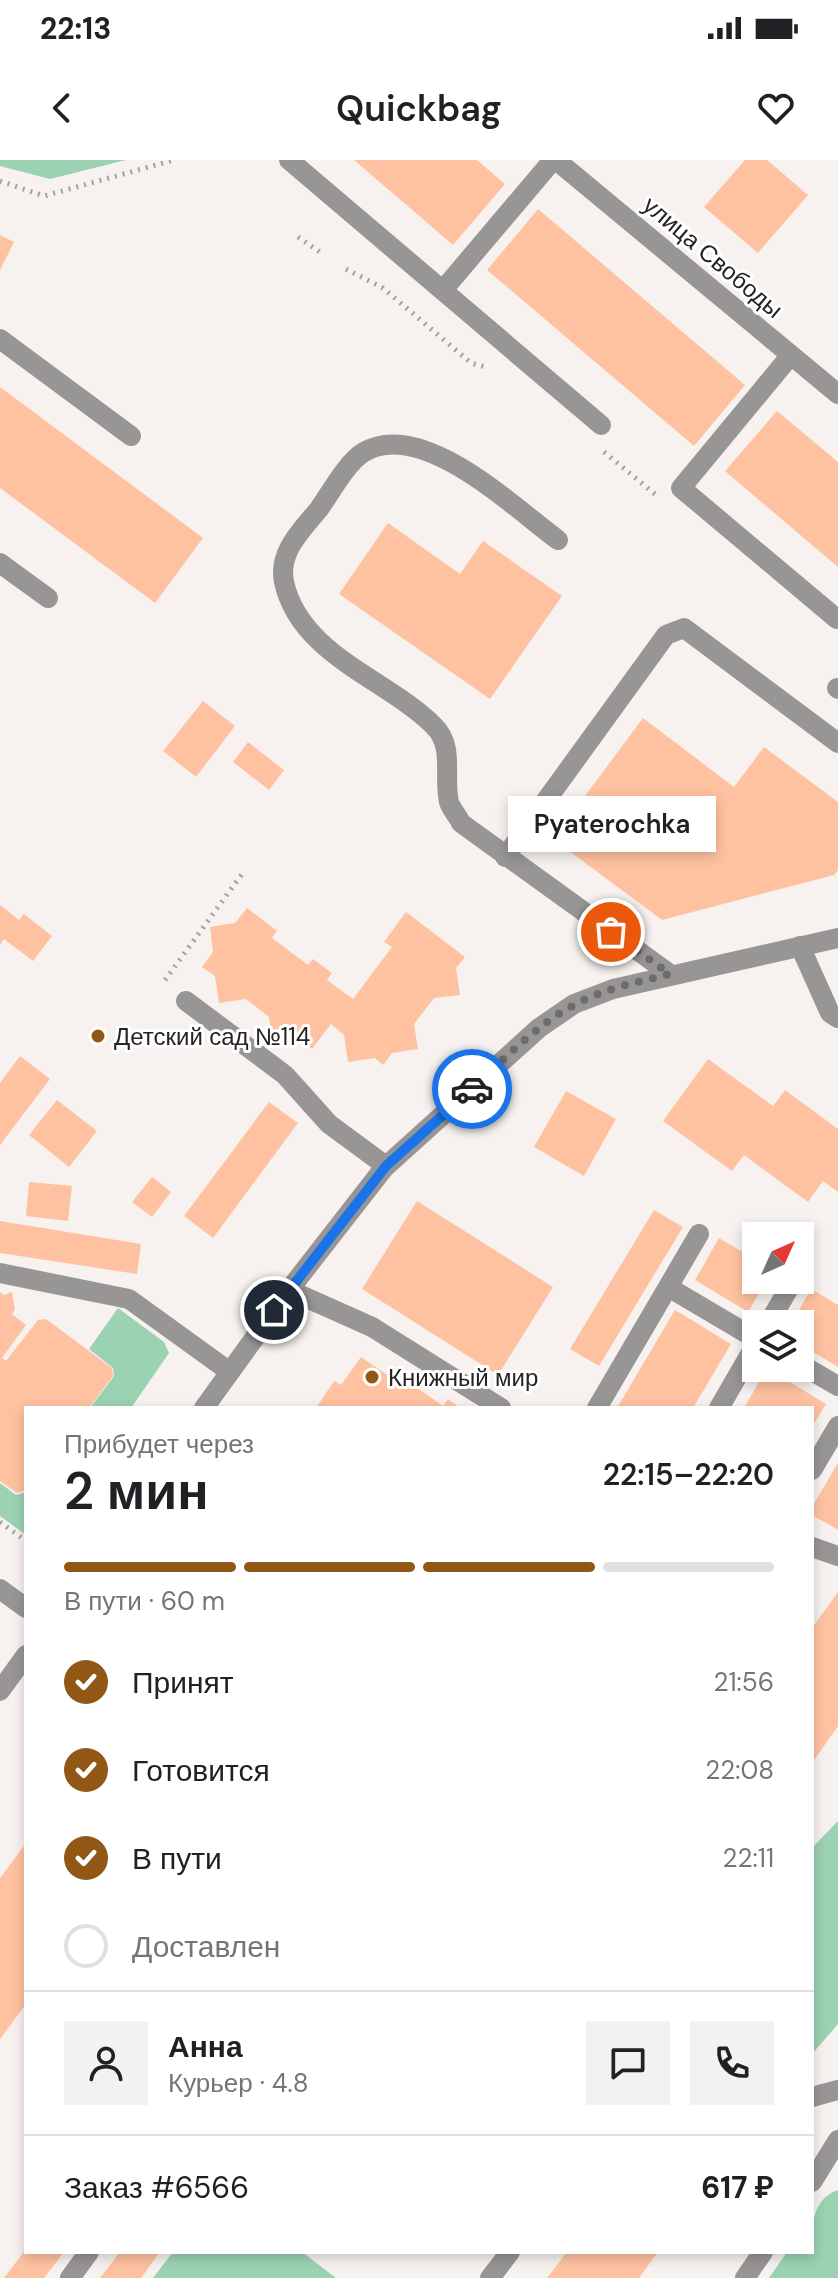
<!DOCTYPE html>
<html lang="ru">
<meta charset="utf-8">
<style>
:root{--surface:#fff;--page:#f2f2f2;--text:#202124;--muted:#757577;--line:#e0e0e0;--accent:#915714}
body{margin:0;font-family:"DM Sans",sans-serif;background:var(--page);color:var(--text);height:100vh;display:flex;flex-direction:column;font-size:30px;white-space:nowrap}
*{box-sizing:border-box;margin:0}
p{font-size:26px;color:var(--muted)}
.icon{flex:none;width:44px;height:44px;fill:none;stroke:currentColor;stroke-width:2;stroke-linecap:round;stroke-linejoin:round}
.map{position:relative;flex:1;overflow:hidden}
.drawer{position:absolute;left:24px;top:1246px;width:790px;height:848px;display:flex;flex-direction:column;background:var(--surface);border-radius:0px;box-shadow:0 4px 12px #0003}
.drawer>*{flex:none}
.needle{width:52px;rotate:45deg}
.controls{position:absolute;left:742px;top:1062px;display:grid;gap:16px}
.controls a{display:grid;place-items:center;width:72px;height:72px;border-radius:0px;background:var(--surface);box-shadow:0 4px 12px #0003;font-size:40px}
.pin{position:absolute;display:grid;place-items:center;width:68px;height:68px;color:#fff;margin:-34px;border:4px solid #fff;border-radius:50%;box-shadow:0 2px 8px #0007}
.courier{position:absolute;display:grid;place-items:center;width:80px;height:80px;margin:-40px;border:6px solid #1a73e8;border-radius:50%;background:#fff;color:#222;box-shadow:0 2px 10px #0007}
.bubble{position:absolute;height:56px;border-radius:0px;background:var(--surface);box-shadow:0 4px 12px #0003;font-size:26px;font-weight:600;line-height:56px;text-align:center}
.head em{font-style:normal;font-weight:600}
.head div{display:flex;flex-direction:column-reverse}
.head{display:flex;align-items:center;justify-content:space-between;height:136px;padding:0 40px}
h1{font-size:52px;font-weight:600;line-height:60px}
.bar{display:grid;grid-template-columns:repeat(4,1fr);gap:12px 8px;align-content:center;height:96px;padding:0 40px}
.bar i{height:10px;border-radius:6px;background:var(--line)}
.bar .selected{background:var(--accent)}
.bar p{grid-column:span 4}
.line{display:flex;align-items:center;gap:20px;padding:0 40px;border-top:2px solid var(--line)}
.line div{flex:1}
.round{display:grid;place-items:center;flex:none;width:84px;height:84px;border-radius:0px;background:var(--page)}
ol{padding:0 40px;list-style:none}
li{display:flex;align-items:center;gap:24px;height:88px}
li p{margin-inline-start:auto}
li .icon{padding:8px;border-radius:50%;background:var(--accent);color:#fff;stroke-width:4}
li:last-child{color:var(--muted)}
li i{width:44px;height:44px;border:4px solid var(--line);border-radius:50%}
.status{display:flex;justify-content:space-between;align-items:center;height:56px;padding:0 40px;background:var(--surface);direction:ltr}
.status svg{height:22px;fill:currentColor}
header{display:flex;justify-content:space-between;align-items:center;height:104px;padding:0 40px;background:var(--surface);font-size:36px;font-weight:600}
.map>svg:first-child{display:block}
.green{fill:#9bd2b1}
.building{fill:#ffc2a0}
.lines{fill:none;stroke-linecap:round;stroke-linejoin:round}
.path{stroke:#a3a09d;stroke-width:5;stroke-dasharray:2 6;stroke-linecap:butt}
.minor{stroke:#989595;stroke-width:20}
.done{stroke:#6e6c6a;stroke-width:8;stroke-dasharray:0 14.4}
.route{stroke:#1a73e8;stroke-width:10}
.poi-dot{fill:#915714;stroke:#fff;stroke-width:3}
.labels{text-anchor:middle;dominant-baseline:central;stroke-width:6;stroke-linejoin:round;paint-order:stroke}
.street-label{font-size:24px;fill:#252422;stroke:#fff}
.poi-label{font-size:24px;fill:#252422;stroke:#fff;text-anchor:start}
</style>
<div class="status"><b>22:13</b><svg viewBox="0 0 49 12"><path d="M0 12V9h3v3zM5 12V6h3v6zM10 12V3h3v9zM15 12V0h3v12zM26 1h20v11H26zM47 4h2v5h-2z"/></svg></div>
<header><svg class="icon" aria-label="back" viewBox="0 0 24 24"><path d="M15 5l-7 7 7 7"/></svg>Quickbag<svg class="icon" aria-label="heart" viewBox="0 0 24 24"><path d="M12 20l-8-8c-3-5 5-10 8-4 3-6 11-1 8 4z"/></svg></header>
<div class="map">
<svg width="838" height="2118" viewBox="0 0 838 2118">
<rect width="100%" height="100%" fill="#f7f2ef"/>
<path class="green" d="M0,0h126l-76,19 -50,-13z
M118,1148l46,34 5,11 -38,55h-41l24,-32 -1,-8 -24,-19z
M0,1323l16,12 10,-3v43l-26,-19z
M838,1661v203l-26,30v-206z
M838,2030v88h-69l18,-26h25c0,-24 -1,-53 26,-62z
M173,2092h129l34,26h-183z"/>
<path class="building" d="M354,0h123l28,24 -52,61z
M745,0h22l41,35 -50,58 -54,-46z
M538,49l207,176 -51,61 -207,-176z
M0,75l14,7 -14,28z
M0,227l203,151 -48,65 -155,-115z
M777,251l61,51v105l-113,-96z
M388,363l72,51 23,-33 79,55 -72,103 -151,-105z
M203,541l32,25 -39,51 -33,-26z
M643,558l91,69 30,-40 74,55v68l-4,5 -172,45 -109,-81z
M248,582l36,28 -15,20 -36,-28z
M0,745l19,15 5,-6 28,22 -19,25 -29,-22 -4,6z
M247,748l30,23 -5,7 36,27 5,-6 19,14 -5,7 26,19 39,-52 -8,-5 22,-30 59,45 -9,11 4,27 -26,3 -20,26 4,25 -26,4 -9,12 -8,-7 -27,4 -4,-27 -13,-11 -19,25 -12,-9 -27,4 -4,-27 -23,-18 -27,4 -4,-27 -13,-9 11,-15 -3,-25 25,-4z
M20,896l30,23 -50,66v-62z
M708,899l65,47 12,-16 53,39v63l-15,-11 -15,21 -64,-47 -12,16 -69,-50z
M566,931l50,28 -32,57 -50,-29z
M57,940l40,31 -28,36 -40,-32z
M269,942l29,21 -85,115 -29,-22z
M152,1017l19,15 -19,25 -20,-15z
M29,1022l43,4 -4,35 -42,-5z
M417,1041l136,86 -55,88 -136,-86z
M654,1050l29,17 -84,139 -29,-17z
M0,1061l141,23 -4,30 -137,-21z
M719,1078l37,22v20h11l-19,32 -53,-32z
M811,1129l27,16v62l-38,-23v-20h-9z
M0,1132l4,3 8,-3 3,18 -3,4 14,11 -24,33 4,3 32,-41 8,-1 66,49 1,8 -24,32h-63v82l-9,3 -17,-12z
M675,1150l56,34 -38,64h-76z
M361,1197l44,30 4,-5 34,24 5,-7 12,9h-144l18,-27 7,4z
M767,1208l59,36 -14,23v-19h-68z
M838,1303v67l-26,-15v-8z
M838,1432v134l-26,37v-135z
M26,1683v161l-26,35v-161z
M26,2089v3h38l-20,26h-40z
M120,2092h40l-19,26h-41z
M567,2092h91l-19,26h-92z"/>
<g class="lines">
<path class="path" d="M0,21l44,15 130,-36
M298,77l22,15
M346,109l37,19 88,75 18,5
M604,292l51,42
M165,820l77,-106
M0,1362l26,19"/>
<path class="minor" d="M289,0l312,265
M556,0l282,234
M443,130l110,-130
M0,179l131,97
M791,195l-110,133 156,131
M558,380c-45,-33 -136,-122 -194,-88 -17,10 -33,40 -45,57 -18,22 -41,43 -35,73 16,73 103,97 150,144 21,21 9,50 15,76 2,7 9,14 12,21l209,151
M0,403l48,35
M837,528l1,1
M505,697l161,-222 18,-7 154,115
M800,786l30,67 8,5
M186,841l99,74 44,49 57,42
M699,1074l-31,53 88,52
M0,1113l129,26 101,73
M289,1130l83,37 129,81
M768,1164l24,-41
M800,1204l38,22
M204,1248l85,-118 95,-122 155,-140 35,-24 39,-15 225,-51
M597,1248l71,-121
M719,1248l37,-64
M812,1310l26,-44
M812,1387l26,9
M0,1429l26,19
M0,1531l26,-36
M812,1937l26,-7
M812,2022l26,-42
M70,2118l19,-26
M490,2118l20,-26
M745,2118l18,-26"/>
</g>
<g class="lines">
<path class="done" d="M472,929c32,-30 63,-63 102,-84 29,-16 64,-23 96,-31l-59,-42"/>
<path class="route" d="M274,1150l112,-144 86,-77"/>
</g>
<g class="poi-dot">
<circle cx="98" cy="876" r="8"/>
<circle cx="372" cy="1217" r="8"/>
</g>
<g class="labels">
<g class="street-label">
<text transform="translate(713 97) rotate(40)">улица Свободы</text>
</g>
<g class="poi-label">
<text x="114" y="876">Детский сад №114</text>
<text x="388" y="1217">Книжный мир</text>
</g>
</g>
</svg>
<div class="controls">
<a><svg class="needle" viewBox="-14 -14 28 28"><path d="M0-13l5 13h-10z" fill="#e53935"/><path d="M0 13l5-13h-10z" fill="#757577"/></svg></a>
<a><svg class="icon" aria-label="layers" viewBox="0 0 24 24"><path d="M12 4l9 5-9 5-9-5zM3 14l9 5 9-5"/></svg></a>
</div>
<div class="pin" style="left:611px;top:772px;background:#ea580c"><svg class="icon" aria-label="bag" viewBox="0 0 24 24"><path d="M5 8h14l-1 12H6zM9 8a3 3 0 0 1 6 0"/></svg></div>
<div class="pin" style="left:274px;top:1150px;background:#1f2937"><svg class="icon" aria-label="home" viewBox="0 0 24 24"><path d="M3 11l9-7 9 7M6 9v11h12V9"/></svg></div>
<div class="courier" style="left:472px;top:929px"><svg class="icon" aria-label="car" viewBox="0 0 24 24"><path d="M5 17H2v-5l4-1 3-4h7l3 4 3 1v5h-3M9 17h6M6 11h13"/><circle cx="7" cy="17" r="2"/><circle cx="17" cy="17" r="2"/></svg></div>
<div class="bubble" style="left:508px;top:636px;width:208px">Pyaterochka</div>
<section class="drawer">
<div class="head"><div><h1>2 мин</h1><p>Прибудет через</p></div><em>22:15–22:20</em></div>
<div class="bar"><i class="selected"></i><i class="selected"></i><i class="selected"></i><i></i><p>В пути · 60 m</p></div>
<ol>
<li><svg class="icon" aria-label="check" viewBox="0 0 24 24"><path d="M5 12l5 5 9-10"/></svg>Принят<p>21:56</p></li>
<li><svg class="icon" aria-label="check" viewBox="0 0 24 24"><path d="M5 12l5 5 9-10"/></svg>Готовится<p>22:08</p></li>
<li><svg class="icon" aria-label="check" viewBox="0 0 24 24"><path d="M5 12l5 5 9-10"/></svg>В пути<p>22:11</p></li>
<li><i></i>Доставлен</li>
</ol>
<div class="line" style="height:144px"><a class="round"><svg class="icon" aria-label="person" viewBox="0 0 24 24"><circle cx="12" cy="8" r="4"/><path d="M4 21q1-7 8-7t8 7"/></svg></a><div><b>Анна</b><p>Курьер · 4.8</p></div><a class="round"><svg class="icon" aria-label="chat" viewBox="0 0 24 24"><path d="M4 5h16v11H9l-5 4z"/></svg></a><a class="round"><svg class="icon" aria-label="phone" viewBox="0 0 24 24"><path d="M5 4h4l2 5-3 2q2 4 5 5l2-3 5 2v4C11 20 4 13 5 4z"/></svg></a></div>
<div class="line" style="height:104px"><div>Заказ #6566</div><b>617 ₽</b></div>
</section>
</div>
